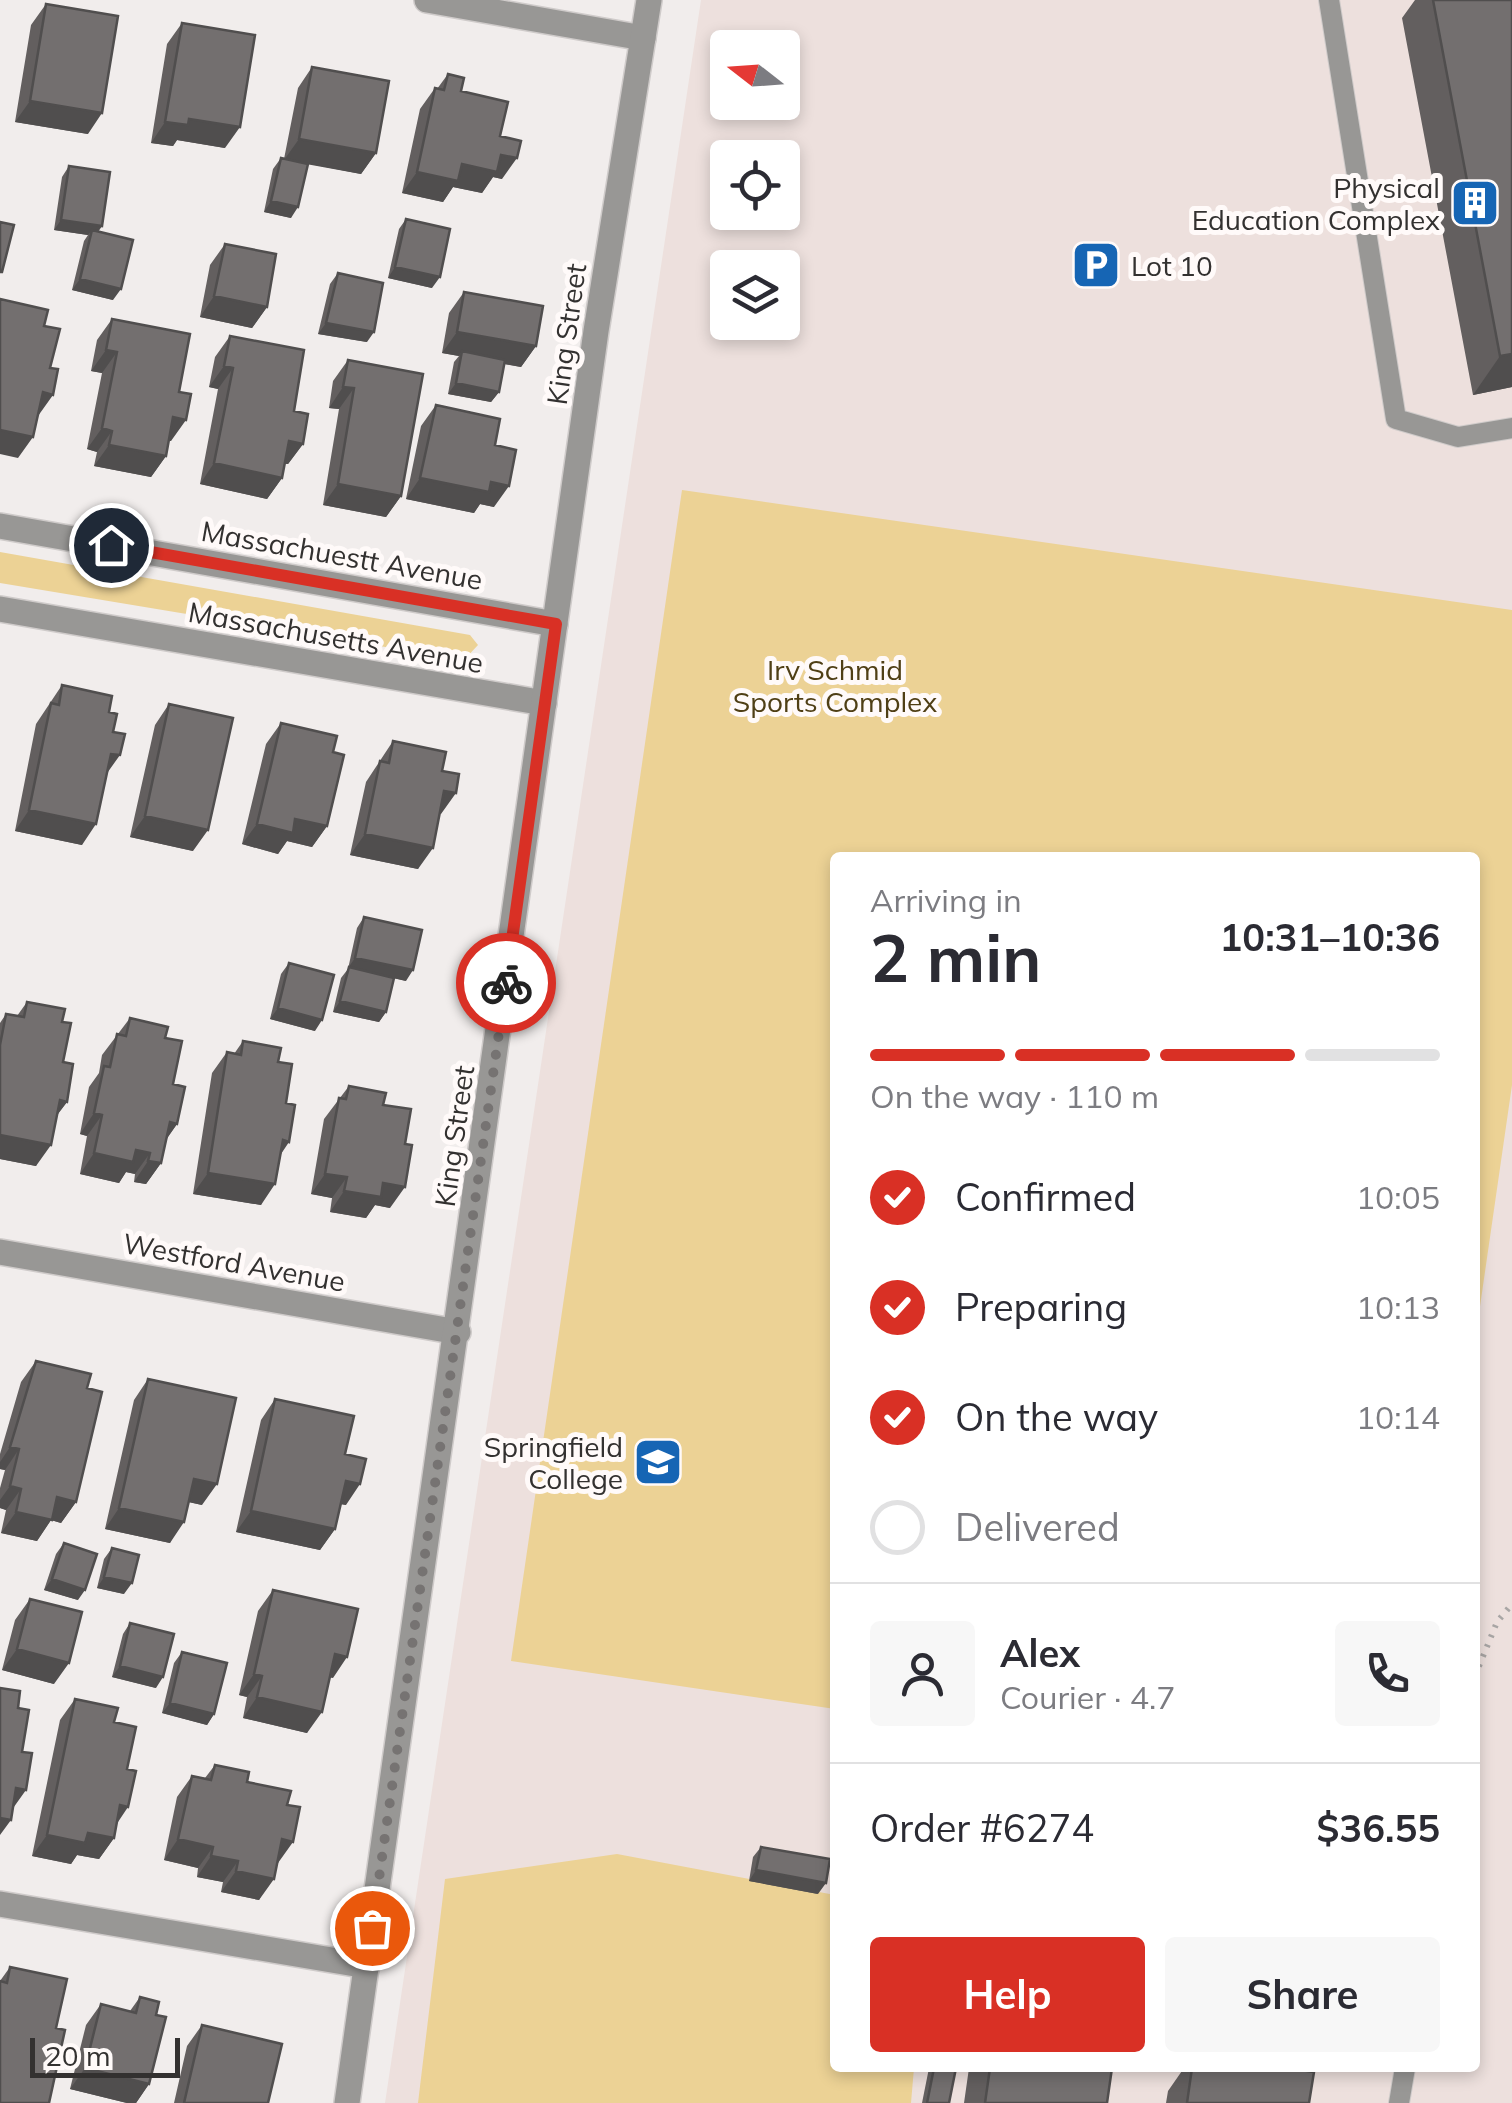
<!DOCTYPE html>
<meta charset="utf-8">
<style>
:root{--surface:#fff;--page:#f7f7f7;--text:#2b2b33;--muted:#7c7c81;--line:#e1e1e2;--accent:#d93025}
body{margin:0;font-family:Mulish,sans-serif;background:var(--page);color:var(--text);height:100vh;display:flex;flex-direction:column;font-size:38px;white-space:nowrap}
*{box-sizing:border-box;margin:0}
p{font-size:32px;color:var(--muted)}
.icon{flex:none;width:55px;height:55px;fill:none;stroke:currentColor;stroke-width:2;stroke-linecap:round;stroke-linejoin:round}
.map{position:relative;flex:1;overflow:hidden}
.details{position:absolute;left:830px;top:852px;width:650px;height:1220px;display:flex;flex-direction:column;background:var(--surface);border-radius:10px;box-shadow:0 5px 15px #0003}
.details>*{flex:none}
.needle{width:65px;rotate:287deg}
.buttons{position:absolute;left:710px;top:30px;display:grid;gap:20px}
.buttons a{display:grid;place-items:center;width:90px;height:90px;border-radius:10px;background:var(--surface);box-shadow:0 5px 15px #0003;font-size:50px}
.scale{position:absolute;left:30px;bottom:25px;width:150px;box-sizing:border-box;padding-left:10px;border:5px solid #333130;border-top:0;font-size:28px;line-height:35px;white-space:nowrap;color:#333130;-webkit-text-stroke:8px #fffaf9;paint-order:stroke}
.pin{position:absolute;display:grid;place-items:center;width:85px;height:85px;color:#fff;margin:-42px;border:5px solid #fff;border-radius:50%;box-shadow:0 2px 10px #0007}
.courier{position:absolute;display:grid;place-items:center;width:100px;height:100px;margin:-50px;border:8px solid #d93025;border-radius:50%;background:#fff;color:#222;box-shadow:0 2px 12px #0007}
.summary em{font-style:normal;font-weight:700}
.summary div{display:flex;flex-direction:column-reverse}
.summary{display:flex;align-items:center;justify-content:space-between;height:170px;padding:0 40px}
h1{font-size:65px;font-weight:700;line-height:75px}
.bar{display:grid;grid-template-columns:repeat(4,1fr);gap:15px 10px;align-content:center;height:120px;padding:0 40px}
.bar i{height:12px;border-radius:8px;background:var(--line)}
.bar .current{background:var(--accent)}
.bar p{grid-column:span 4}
.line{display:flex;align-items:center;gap:25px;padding:0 40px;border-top:2px solid var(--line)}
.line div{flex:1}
.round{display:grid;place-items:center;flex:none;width:105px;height:105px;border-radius:10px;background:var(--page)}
ol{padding:0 40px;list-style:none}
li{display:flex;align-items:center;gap:30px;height:110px}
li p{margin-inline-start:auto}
li .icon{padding:10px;border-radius:50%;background:var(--accent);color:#fff;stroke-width:4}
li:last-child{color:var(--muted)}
li i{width:55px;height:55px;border:5px solid var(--line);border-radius:50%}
.cta{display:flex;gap:20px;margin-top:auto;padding:20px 40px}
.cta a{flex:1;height:115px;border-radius:10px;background:var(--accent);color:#fff;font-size:40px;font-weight:700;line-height:115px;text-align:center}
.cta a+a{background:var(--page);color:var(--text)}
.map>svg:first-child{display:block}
.built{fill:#ede0dd;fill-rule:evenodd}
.green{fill:#ecd295}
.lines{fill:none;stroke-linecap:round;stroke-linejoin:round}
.service-casing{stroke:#cfcbca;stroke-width:22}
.minor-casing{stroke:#cfcbca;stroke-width:28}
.tertiary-casing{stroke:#cfcbca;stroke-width:28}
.path{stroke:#a9a6a5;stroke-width:6;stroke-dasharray:2.5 8;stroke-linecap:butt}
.service{stroke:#989795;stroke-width:20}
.minor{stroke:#989795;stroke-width:25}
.tertiary{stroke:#989795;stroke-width:25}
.wall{fill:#635f5f}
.shaded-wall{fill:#504e4e}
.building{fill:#736f6f;stroke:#504e4e;stroke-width:2.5}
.done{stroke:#767372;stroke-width:10;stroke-dasharray:0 18}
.route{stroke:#d93025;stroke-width:12}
.labels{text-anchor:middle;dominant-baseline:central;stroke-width:10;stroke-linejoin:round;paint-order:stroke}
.poi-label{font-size:28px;fill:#333130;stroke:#fffaf9;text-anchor:end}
.street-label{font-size:28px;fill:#333130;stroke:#fffaf9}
.park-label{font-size:28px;fill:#4f3f15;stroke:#fffaf9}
</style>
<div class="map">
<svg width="1512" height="2103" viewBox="0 0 1512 2103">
<rect width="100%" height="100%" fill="#f1edec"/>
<path class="built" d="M701,0h811v2103h-1127zM728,48h54v54h-54zM728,158h54v54h-54zM728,268h54v54h-54zM835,858h640v1210h-640z"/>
<path class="green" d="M682,490l830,120v475l-37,256v-483h-640v851l-324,-48z
M0,552l470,83 8,10 -14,15 -464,-77z
M617,1854l218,41v173h79l-3,35h-493l27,-224z"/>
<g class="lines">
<g class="service-casing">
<path id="service" d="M1329,0l67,419 62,18 54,-9
M1399,2103l6,-35"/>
</g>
<g class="minor-casing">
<path id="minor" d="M427,0l216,38
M0,526l555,98
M0,609l544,94
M0,1252l458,80
M0,1904l367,62"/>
</g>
<g class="tertiary-casing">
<path id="tertiary" d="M347,2103l249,-1772 53,-331"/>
</g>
<path class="path" d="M1475,1676l22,-54 15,-18"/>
<use href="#service" class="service"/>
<use href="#minor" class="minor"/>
<use href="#tertiary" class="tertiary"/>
</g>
<path class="wall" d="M1415,0h97v387l-39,8 -71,-377z
M46,4l42,130 -73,-12 16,-97z
M182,23l43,125 -48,-8 -4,6 -22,-3 16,-99z
M312,67l64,86 -15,21 -61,-12 -9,56 -27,-6 9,-43 8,-11 3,1 14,-71z
M448,74l52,62 2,43 -9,-2 -11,16 -29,-6 -10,15 -41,-9 18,-84 15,-21 2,1z
M69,166l33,60 -4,6 15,68 -41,-10 12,-49 4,-6 -34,-5 8,-53z
M406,219l26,69 -44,-10 11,-49z
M225,244l42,63 -15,21 -52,-11 10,-52z
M338,273l29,69 -49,-8 12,-50z
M464,292l72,54 -15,21 -17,-3 -5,28 -8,10 -43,-8 6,-32 5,-6 -17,-3 7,-40z
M112,319l67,73 -8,49h-3l-2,15 -15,21 -57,-11 3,-14 -10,-3 15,-76 -11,-2 6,-31z
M230,336l64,75 9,33 -15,20h-4l-2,14 -15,21 -67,-15 18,-95 -9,-2 6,-30z
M348,360l53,136 -15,21 -63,-12 16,-96 -10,-1 4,-27z
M436,405l59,40 -1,62 -14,-3 -6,9 -68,-14 15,-73z
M62,685l47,27 -27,133 -67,-14 21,-107z
M169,704l24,147 -63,-14 25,-112z
M281,723l52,29 -6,74 -15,21 -25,-6 -9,13 -36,-10 24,-100z
M393,741l49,30 -1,43h-1l-22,55 -68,-14 16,-73z
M364,917l42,64 -12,-3 -8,34 -7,10 -46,-10 8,-34 7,-9 9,-41z
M289,963l26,68 -45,-12 11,-45z
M27,1002l35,20 1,40 4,40 -11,14 -20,50 -36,-7v-136l6,-9 11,2z
M130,1018l35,20 8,46 4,40 -11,16 -5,23 -15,21 -12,-2 1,-8 -9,-2 -7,11 -39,-9 7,-38 -7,-2 9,-47 10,-14 3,-18z
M243,1041l35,21 8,41 -6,51 -19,51 -68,-11 19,-121 15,-21 7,2z
M349,1086l34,19 7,103 -15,-3 -9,13 -36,-6 2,-14 -21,-4 13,-75z
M36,1361l51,27 -11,114 -15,21 -10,-3 -14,21 -36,-8 5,-23 -6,-2v-20l5,-18 -5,-1v-15l21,-72z
M148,1379l54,126 -13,-3 -19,41 -65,-14 29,-129z
M275,1399l70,55 1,51 -6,-1 -5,25 -15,21 -84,-18 25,-112z
M64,1543l14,57 -34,-10 12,-36z
M112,1548l12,46 -27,-6 7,-29z
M273,1590l60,88 -3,-1 -23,56 -64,-15 4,-21 -8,-2 19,-84z
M30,1599l24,85 -52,-14 13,-50z
M130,1623l26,65 -44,-11 11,-43z
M182,1652l32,62 -7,11 -45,-12 12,-50z
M75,1699l39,23 3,102 -3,14 -15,21 -22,-4 -6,9 -39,-8 28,-136z
M215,1765l72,40 -9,58 -19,37 -38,-8 2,-10 -26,-5 1,-9 -34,-8 13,-63 15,-21 13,2z
M761,1847l57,47 -69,-13 4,-24z
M10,1967l46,61 -56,-47z
M140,1997l16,18 -7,69 -13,19h-9l-57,-14 16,-64 15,-21 29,7z
M202,2025l66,78h-94l13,-57z
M929,2068h27l-7,35h-27z
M969,2068h143l-5,35h-143z
M1184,2068h103l22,35h-143l2,-12z"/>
<path class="shaded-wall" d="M30,101l72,12 -14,21 -73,-12z
M189,119l51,8 -15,21 -48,-8 -4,6 -22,-3 14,-21z
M299,139l77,14 -15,21 -77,-14z
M501,155l16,3 -15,21 -9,-2 -11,16 -29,-6 -10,15 -41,-9 15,-21 45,-8z
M271,201l27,6 -7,11 -27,-6z
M61,220l41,6 -8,10 -2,-6 -4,5 -34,-5z
M395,267l45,10 -8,11 -44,-10z
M80,279l41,10 -8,11 -41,-10z
M214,296l53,11 -15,21 -52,-11z
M326,323l48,9 -7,10 -49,-8z
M457,332l79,14 -15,21 -60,-11 1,-5 -3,5 -17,-3z
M106,350l11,2 -15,21 -11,-2z
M1512,354v33l-39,8 27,-39z
M224,366l9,2 -15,21 -9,-2z
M456,383l43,9 -8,10 -43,-8z
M343,387l11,1 -15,21 -10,-1z
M43,392l10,3 -15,21z
M173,417l13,3 -15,21 -13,-3z
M102,428l10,3 -15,21 -10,-3z
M0,430l33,7 -15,21 -18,-4z
M289,441l14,3 -15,20 -14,-2z
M109,445l57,11 -15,21 -57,-11z
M214,463l68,15 -15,21 -67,-15z
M420,478l71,4 18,4 -15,21 -14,-3 -6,9 -68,-14z
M338,484l63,12 -15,21 -63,-12z
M111,754l9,1 -15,21z
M444,791l12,2 -15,21 -11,-2z
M29,810l67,14 -14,21 -67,-14z
M145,816l63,14 -15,21 -63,-14z
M295,819l32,7 -15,21 -25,-6 -9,13 -36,-10 15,-20z
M365,834l68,14 -15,21 -68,-14z
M355,958l58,12 -7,11 -58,-13z
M340,1001l46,11 -7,10 -46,-10z
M278,1008l44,12 -7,11 -45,-12z
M60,1100l7,2 -15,20z
M94,1113l8,2 -15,21 -7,-2z
M170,1122l7,2 -15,21z
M0,1135l51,10 -15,21 -36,-7z
M283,1140l6,2 -14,21z
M136,1150l14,3 -15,21 -9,-2 -7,11 -39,-9 14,-21z
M148,1161l13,2 -15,21 -12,-2z
M208,1173l67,11 -14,21 -68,-11z
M325,1174l22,3 -15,21 -21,-4z
M383,1183l22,4 -15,21 -15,-3 -9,13 -36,-6 14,-21z
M10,1447l9,2 -14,21 -5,-1v-7z
M194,1479l23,5 -15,21 -23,-5z
M346,1481l14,3 -14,21 -15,-3z
M10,1486l11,3 -15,21 -6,-2v-8z
M57,1497l19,5 -15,21 -10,-3 -14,21 -36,-8 15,-21z
M119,1508l65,14 -14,21 -65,-14z
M251,1511l84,18 -15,21 -84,-18z
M104,1577l28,6 -8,11 -27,-6z
M52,1579l33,11 -7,10 -34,-10z
M17,1649l52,14 -15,21 -52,-14z
M335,1654l12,3 -14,21 -12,-3z
M120,1666l43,11 -7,11 -44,-11z
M254,1674l8,2 -15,21 -8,-2z
M257,1697l65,15 -15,21 -64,-15z
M170,1703l44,11 -7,11 -45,-12z
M16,1788l10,2 -15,21z
M120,1805l8,2 -14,21z
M0,1818l11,2 -11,15z
M88,1833l26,5 -15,21 -22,-4 -6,9 -39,-8 15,-21z
M178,1839l35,8 -15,21 -34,-8z
M282,1839l11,3 -15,21 -11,-3z
M211,1856l27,5 -15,21 -26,-5z
M756,1870l70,13 -8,11 -69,-13z
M236,1871l38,8 -15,21 -38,-8z
M85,2068l64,16 -13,19h-9l-57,-14z"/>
<path class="building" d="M1433,0h79v354l-12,2z
M46,4l72,12 -16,97 -72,-12z
M182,23l73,12 -15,92 -51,-8 -1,6 -23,-3z
M312,67l77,14 -13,72 -77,-14z
M448,74l16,4 -3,13 47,11 -8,34 21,5 -4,17 -16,-3 -4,17 -35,-8 -4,17 -41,-9 18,-84 9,2z
M281,158l27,6 -10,43 -27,-6z
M69,166l41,6 -8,54 -41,-6z
M406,219l44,10 -10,48 -45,-10z
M0,222l14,3 -12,47h-2z
M92,230l41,10 -12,49 -41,-10z
M225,244l51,10 -9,53 -53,-11z
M338,273l45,10 -9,49 -48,-9z
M464,292l79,14 -7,40 -79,-14z
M0,299l48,11 -4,16 16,3 -10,39 8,1 -5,26 -10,-3 -10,45 -33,-7z
M112,319l78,15 -11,58 12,2 -5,26 -13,-3 -7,39 -57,-11 3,-14 -10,-3 15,-76 -11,-2z
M230,336l74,14 -10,61 14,3 -5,30 -14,-3 -7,37 -68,-15 19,-95 -9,-2z
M462,351l43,9 -6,32 -43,-9z
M348,360l75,14 -22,122 -63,-12 16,-96 -11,-1z
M436,405l64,14 -5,26 21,5 -7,36 -18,-4 -2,10 -69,-14z
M62,685l50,11 -3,16 8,2 -4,18 12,2 -5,21 -9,-1 -15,70 -67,-14 22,-107 8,2z
M169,704l64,14 -25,112 -63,-14z
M281,723l56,13 -4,16 11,3 -17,71 -32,-7 -2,14 -36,-9z
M393,741l53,11 -4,19 17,3 -3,19 -12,-2 -11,57 -68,-14 15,-73 9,2z
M364,917l58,13 -9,40 -58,-12z
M289,963l45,12 -12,45 -44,-12z
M349,967l45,11 -8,34 -46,-11z
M27,1002l38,7 -3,13 9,1 -8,39 10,2 -6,38 -7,-2 -9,45 -51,-10v-90l6,-31 18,3z
M130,1018l38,9 -3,11 17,3 -9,43 12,3 -8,37 -7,-2 -9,41 -13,-2 2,-8 -14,-3 -3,12 -39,-9 8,-38 -8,-2 10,-47 6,1 7,-33 9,2z
M243,1041l38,7 -3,14 14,2 -6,39 9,2 -6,37 -6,-2 -8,44 -67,-11 19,-121 14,3z
M349,1086l37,7 -3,12 28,4 -6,35 7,1 -7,42 -22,-4 -2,14 -37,-6 3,-14 -22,-3 14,-76 7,1z
M36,1361l55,13 -4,14 15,4 -26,110 -19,-5 -5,23 -36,-8 5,-23 -11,-3 9,-37 -9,-2z
M148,1379l88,19 -19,86 -23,-5 -10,43 -65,-14z
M275,1399l79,17 -9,38 21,5 -6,25 -14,-3 -11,48 -84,-18z
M64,1543l33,11 -12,36 -33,-11z
M112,1548l27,7 -7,28 -28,-6z
M273,1590l85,19 -11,48 -12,-3 -13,58 -65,-15 5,-21 -8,-2z
M30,1599l52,13 -13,51 -52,-14z
M130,1623l44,11 -11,43 -43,-11z
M182,1652l45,11 -13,51 -44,-11z
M0,1688l20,3 -2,17 11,2 -7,42 10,1 -6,37 -10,-2 -5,32 -11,-2z
M75,1699l43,9 -4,14 22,5 -9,42 9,2 -8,36 -8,-2 -6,33 -26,-5 -3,10 -38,-8z
M215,1765l34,7 -2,10 44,9 -4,14 13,2 -7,35 -11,-3 -8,40 -38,-8 2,-10 -27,-5 2,-9 -35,-8 14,-63 19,4z
M761,1847l69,12 -4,24 -70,-13z
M10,1967l57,12 -11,49 9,2 -16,73h-49v-122l7,2z
M140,1997l19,5 -3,13 10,2 -17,67 -64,-16 16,-64 35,9z
M202,2025l80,19 -14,59h-84z
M934,2068h22l-7,35h-22z
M990,2068h122l-5,35h-122z
M1192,2068h95l27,4 -5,31h-122z"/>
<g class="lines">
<path class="done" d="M372,1928l134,-945"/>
<path class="route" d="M111,545l445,79 -50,359"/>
</g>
<defs>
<g id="building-square" transform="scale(2.5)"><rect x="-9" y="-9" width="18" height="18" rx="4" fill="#1665b4" stroke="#fffaf9"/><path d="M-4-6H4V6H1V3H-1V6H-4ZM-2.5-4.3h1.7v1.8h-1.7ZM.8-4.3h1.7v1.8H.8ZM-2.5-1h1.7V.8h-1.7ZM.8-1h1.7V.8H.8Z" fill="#fff"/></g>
<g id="parking-square" transform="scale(2.5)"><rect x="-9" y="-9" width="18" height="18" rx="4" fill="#1665b4" stroke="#fffaf9"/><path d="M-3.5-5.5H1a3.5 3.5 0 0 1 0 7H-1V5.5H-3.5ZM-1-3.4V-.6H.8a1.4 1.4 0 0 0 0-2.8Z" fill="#fff"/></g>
<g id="university-square" transform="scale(2.5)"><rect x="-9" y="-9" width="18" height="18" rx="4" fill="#1665b4" stroke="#fffaf9"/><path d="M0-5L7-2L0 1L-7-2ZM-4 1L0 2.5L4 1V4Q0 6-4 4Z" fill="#fff"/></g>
</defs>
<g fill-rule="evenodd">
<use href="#building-square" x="1475" y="203"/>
<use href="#parking-square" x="1096" y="265"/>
<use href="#university-square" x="658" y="1462"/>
</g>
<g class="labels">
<g class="poi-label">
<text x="1440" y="187">Physical<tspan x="1440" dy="32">Education Complex</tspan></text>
<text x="1131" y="265" text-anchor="start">Lot 10</text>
<text x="623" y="1446">Springfield<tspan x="623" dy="32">College</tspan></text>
</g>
<g class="street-label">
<text transform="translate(566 334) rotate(-82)">King Street</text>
<text transform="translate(342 555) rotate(10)">Massachuestt Avenue</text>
<text transform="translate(336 637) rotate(10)">Massachusetts Avenue</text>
<text transform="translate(454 1136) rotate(-82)">King Street</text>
<text transform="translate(234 1262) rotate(10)">Westford Avenue</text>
</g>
<g class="park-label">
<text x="835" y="669">Irv Schmid<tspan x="835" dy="32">Sports Complex</tspan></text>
</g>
</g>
</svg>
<div class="buttons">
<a><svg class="needle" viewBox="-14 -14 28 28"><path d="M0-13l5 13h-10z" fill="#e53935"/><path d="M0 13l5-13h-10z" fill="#7c7c81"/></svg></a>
<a><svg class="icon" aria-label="locate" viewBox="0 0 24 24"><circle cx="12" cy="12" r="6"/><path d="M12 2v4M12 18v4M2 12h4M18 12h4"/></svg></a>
<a><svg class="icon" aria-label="layers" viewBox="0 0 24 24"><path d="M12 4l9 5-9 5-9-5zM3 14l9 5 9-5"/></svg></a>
</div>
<div class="scale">20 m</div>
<div class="pin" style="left:372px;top:1928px;background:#ea580c"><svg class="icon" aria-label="bag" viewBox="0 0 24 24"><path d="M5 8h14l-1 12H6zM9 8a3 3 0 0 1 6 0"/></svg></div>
<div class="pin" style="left:111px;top:545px;background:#1f2937"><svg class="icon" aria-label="home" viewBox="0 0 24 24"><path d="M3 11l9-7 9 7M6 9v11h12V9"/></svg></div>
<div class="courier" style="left:506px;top:983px"><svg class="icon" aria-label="bike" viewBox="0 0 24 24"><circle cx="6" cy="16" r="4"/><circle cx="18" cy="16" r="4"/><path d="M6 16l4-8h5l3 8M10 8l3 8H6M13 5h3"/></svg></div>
<section class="details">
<div class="summary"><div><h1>2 min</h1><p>Arriving in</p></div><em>10:31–10:36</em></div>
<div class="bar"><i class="current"></i><i class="current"></i><i class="current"></i><i></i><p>On the way · 110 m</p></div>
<ol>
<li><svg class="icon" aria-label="check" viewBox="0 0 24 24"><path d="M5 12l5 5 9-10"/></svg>Confirmed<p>10:05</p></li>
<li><svg class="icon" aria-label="check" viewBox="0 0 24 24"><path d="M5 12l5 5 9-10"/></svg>Preparing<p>10:13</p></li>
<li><svg class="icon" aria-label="check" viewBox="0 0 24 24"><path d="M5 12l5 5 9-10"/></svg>On the way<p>10:14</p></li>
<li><i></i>Delivered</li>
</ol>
<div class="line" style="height:180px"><a class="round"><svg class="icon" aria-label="person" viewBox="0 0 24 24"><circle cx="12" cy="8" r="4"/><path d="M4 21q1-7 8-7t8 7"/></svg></a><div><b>Alex</b><p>Courier · 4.7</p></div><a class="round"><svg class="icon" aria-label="phone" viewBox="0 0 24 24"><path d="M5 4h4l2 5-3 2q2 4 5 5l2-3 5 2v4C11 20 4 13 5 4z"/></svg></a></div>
<div class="line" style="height:130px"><div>Order #6274</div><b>$36.55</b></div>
<div class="cta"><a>Help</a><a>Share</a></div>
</section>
</div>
